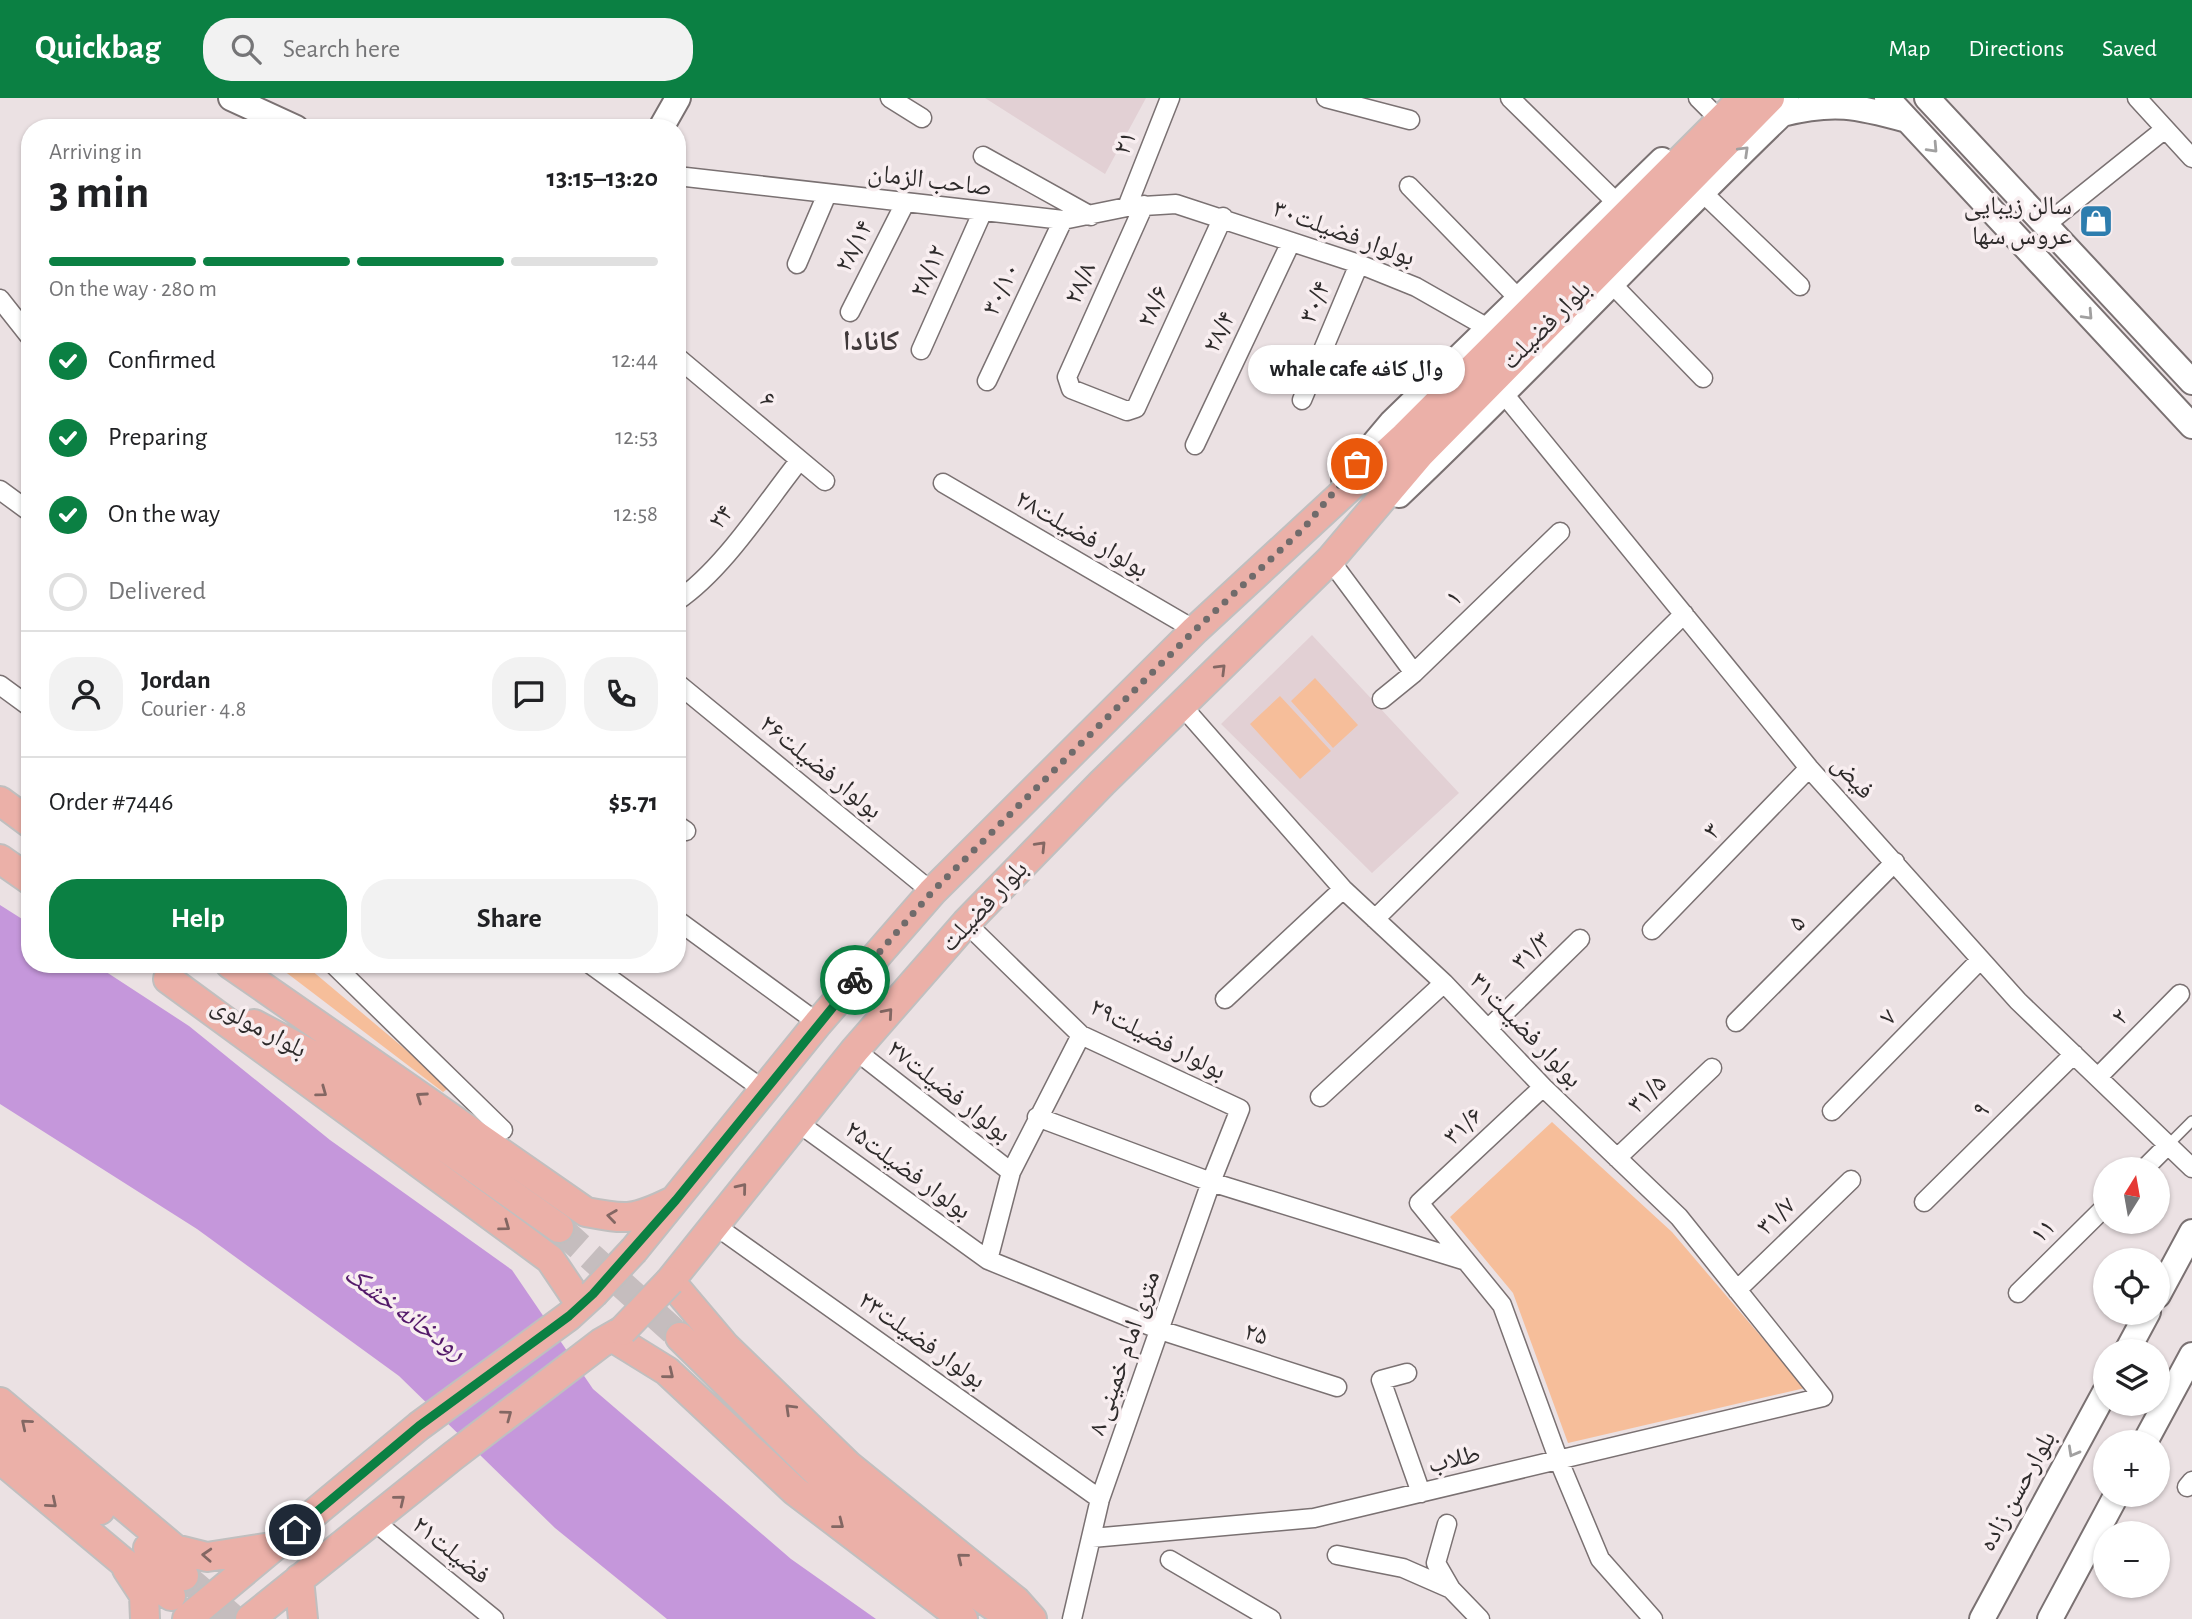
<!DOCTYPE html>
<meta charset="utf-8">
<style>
:root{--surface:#fff;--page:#f2f2f2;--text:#202124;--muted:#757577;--line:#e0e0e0;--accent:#0b8043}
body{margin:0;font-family:"Alegreya Sans","Noto Naskh Arabic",sans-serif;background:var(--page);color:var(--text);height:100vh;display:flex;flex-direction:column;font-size:26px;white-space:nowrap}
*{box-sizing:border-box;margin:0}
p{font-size:23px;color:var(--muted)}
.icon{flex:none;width:38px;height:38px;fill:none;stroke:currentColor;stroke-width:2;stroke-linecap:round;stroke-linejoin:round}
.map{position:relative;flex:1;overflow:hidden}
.drawer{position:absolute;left:21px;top:21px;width:665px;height:854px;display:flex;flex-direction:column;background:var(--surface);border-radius:28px;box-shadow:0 2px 5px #0004}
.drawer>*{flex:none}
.needle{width:46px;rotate:11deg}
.buttons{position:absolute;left:2093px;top:1059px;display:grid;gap:14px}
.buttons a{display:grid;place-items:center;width:77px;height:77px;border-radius:50%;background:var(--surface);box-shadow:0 2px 5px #0004;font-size:35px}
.pin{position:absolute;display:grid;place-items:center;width:60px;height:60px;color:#fff;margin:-30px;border:4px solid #fff;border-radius:50%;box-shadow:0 2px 7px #0007}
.courier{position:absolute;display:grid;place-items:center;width:70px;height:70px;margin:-35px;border:5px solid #0b8043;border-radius:50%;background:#fff;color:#222;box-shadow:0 2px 9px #0007}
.bubble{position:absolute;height:49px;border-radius:24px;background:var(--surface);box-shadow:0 2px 5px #0004;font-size:23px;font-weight:700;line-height:49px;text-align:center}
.head em{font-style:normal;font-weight:700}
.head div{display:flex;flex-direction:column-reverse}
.head{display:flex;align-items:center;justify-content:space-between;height:119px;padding:0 28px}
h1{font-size:46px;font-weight:700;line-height:52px}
.bar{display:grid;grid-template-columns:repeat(4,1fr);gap:10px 7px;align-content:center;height:84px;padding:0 28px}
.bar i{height:9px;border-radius:5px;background:var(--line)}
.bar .selected{background:var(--accent)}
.bar p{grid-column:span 4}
.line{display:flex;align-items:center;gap:18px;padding:0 28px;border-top:2px solid var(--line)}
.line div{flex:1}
.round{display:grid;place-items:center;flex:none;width:74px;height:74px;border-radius:28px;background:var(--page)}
ol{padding:0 28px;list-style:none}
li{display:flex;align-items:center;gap:21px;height:77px}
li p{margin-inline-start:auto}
li .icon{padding:7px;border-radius:50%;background:var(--accent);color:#fff;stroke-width:4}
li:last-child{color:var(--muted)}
li i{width:38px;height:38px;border:4px solid var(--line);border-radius:50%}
.button{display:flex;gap:14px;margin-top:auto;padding:14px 28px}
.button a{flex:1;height:80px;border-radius:28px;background:var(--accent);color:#fff;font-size:28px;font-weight:700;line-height:80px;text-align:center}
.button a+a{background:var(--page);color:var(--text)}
header{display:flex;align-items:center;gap:42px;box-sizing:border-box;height:98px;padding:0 35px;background:var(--accent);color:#fff}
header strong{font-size:33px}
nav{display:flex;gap:38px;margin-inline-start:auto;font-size:24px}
.search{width:490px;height:63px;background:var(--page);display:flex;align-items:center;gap:18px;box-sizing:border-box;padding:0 24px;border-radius:28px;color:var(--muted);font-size:26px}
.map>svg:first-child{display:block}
.built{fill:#e2d0d4}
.green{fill:#f6be9a}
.water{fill:#c597db}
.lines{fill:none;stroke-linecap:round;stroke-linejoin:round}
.primary-tunnel{stroke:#c5bdbe;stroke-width:28;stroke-dasharray:28 14;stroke-linecap:butt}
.lane-casing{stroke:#7a7172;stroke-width:12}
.street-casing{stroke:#7a7172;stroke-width:21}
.secondary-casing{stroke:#7a7172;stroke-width:28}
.primary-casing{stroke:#c0bfbf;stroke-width:32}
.lane{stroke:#fff;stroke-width:9}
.street{stroke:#fff;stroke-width:18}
.secondary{stroke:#fff;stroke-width:24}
.primary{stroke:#ebb0a8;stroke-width:28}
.primary-bridge-casing{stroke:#c0bfbf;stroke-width:32;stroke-linecap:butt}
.primary-bridge{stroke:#ebb0a8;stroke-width:28}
.oneway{stroke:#a1a0a0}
.oneway2{stroke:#836763}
.done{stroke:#706b6b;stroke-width:7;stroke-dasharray:0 12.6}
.route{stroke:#0b8043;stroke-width:9}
.labels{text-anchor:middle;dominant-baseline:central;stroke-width:7;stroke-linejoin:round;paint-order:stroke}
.street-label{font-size:26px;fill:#2e2b2b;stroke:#f8eef0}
.poi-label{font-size:26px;fill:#2e2b2b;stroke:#f8eef0;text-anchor:end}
.neighbourhood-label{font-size:28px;font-weight:bold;fill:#40393a;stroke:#f8eef0}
.water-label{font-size:28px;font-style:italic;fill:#531869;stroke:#f8eef0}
</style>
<header>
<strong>Quickbag</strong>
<div class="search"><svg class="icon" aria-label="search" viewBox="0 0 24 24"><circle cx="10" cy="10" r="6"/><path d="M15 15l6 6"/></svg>Search here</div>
<nav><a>Map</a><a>Directions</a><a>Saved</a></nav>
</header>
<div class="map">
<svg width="2192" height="1521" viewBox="0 0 2192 1521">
<rect width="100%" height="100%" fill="#ebe1e3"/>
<path class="built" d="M985,0h161l-41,76z
M1312,537l147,158 -87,80 -151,-149z"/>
<path class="green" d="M1315,580l43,47 -25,23 -42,-47z
M1280,598l51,55 -31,28 -50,-55z
M275,866h29l146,123 -7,5z
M1552,1024l120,110 133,156 -237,55 -55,-150 -63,-76z"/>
<path class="water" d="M0,807l30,19v40h64l95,62 141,114 182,130 81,119 198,170 85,60h-209l-112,-91 -156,-152 -202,-147 -197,-125z"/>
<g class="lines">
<path class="primary-tunnel" d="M559,1130l121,109
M184,1478l50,43"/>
<g class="lane-casing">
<path id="lane" d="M2168,1047l24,-24"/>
</g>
<g class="street-casing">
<path id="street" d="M890,0l32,20
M1326,0l84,22
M1510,0l107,105
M1698,0l14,14
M2137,0l55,60
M983,58l108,60
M677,78l386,44 64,-13 49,-3 183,60 57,23 72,41
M1409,88l109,112
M1701,93l99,95
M1144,107l-77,172 4,12 56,22 9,-3 87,-191
M1127,109l43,-109
M2044,128l121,-97
M797,166l30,-70
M1611,185l92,95
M0,201l30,38
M850,214l55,-109
M921,252l61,-137
M677,259l148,124
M987,283l76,-161
M1504,296l305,374 209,233 174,167
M1302,302l57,-136
M1195,347l96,-203
M943,385l252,147
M0,392l30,22
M1330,462l84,113
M677,503c47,-32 87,-96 122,-140
M677,585l255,209
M0,587l30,22
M1382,601l32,-26 146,-141
M677,727l9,6
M1375,821l309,-305
M677,822l141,103
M966,825l115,112 159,74 -29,73 -111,317 -28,120
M1652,832l157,-162
M333,866l170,166
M590,866l175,127
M1225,901l118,-110
M1736,924l159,-160
M1488,931l92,-90
M855,952l156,122
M2098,979l82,-83
M1543,989l-124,116 83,102 57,156 41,98 53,60
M1320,999l124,-114
M1832,1013l148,-151
M1037,1019l174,65 255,79
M797,1024l191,138 172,70 177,57
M1617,1060l95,-90
M2144,1071l24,-24
M1924,1104l150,-148
M713,1126l387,275
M988,1162l23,-88 70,-137
M1737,1192l114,-110
M2018,1195l87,-86
M1407,1275l-26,7 40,113
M2187,1389l5,-6
M374,1423l120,98
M1447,1426l-11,39 15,26
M1092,1440l222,-20 509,-121 -144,-180 -136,-130 -99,-104 -101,-94 -160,-182
M1337,1457l66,13 48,21 29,30
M1170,1462l101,59"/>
</g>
<g class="secondary-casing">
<path id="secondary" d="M231,0l65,30
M1887,0l305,328
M1927,0l265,284
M1782,16c52,-13 74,-8 125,6
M661,30l17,-30
M1344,381l48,-57 270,-262
M1399,397c131,-124 253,-256 383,-381l4,-16
M2158,1197l34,-63
M2127,1253l21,-39
M2145,1344l47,-87
M1982,1521l123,-227
M2050,1521l67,-125"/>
</g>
<g class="primary-casing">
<path id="primary" d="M0,703l30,22
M0,761l30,21
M230,866l356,248c41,8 48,8 85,-10
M168,881l382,280 31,46
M254,926l68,36 237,168
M634,1152l184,-227 114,-131 263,-262 210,-194 338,-338
M612,1239l55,34 128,120 168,128
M680,1239l150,148 83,65 92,64
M0,1304l175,147 32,8 65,-10
M0,1333l100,79
M0,1361l122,102 49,35
M148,1450l36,28
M127,1471l17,26 1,24
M299,1481l4,40
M187,1521l232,-193 150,-110 24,-22
M250,1521l203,-163 148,-113 21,-12
M1032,1521l-16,-18 -167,-135 -124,-120 -55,-65 185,-231 111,-127 136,-140 228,-223 90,-106 350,-356"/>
</g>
<use href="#lane" class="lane"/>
<use href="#street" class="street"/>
<use href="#secondary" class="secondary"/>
<use href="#primary" class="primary"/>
<g class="primary-bridge-casing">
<path id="primary-bridge" d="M593,1196l41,-44
M622,1233l48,-50"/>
</g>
<use href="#primary-bridge" class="primary-bridge"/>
</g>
<defs><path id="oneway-chevron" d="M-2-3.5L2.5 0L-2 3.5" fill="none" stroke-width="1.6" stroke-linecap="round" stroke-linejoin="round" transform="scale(1.75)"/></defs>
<g class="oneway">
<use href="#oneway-chevron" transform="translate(1933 50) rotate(47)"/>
<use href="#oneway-chevron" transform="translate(1744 53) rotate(-44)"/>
<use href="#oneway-chevron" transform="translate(2088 217) rotate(47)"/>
<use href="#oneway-chevron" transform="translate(2073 1354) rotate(119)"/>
</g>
<g class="oneway2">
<use href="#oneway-chevron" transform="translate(1221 571) rotate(-45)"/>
<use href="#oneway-chevron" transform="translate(1041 748) rotate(-46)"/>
<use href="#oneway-chevron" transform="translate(888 915) rotate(-49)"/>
<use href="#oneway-chevron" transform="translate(322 994) rotate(36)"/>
<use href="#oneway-chevron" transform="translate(421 999) rotate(-145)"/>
<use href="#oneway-chevron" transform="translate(742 1090) rotate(-51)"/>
<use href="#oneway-chevron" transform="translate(612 1118) rotate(-172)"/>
<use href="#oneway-chevron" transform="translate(505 1128) rotate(36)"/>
<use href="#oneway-chevron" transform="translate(669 1276) rotate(39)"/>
<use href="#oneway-chevron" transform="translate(790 1311) rotate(-136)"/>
<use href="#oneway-chevron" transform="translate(507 1317) rotate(-37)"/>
<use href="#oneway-chevron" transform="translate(26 1326) rotate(-140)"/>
<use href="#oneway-chevron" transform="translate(400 1402) rotate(-39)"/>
<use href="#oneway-chevron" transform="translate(52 1405) rotate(40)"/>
<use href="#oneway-chevron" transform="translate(839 1426) rotate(38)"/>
<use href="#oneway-chevron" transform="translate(207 1457) rotate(-177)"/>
<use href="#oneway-chevron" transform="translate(962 1460) rotate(-141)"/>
</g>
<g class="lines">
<path class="done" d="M855,882l77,-88 263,-262 109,-102 53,-64"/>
<path class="route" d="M295,1432l124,-104 150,-110 24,-22 83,-94 179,-220"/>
</g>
<defs>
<g id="shop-square" transform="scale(1.75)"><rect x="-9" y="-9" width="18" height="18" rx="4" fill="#2d7dae" stroke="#f8eef0"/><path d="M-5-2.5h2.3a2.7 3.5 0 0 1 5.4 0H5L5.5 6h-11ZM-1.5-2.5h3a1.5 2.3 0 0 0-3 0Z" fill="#fff"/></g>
</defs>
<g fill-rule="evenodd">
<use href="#shop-square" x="2096" y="123"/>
</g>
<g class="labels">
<g class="street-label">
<text transform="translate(1125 45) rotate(-68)">۲۱</text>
<text transform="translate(930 82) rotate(7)">صاحب الزمان</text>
<text transform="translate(1344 135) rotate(20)">بولوار فضیلت۳۰</text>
<text transform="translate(854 148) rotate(-63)">۲۸/۱۴</text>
<text transform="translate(928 173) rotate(-66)">۲۸/۱۲</text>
<text transform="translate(1080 185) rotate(-66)">۲۸/۸</text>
<text transform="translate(1001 191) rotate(-65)">۳۰/۱۰</text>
<text transform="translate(1315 204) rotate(-67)">۳۰/۴</text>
<text transform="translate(1153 208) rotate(-66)">۲۸/۶</text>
<text transform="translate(1546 227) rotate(-45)">بلوار فضیلت</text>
<text transform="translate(1219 234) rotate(-64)">۲۸/۴</text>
<text transform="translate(768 302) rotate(40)">۶</text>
<text transform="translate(721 419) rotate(-52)">۲۴</text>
<text transform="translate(1082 436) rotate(30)">بولوار فضیلت۲۸</text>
<text transform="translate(1454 500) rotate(-44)">۱</text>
<text transform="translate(821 669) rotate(39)">بولوار فضیلت۲۶</text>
<text transform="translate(1853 679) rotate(48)">فیض</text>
<text transform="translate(1712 733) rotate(-46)">۳</text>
<text transform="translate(984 808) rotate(-47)">بلوار فضیلت</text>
<text transform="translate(1797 825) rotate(-45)">۵</text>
<text transform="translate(1531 853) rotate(-44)">۳۱/۳</text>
<text transform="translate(1888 919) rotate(-46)">۷</text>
<text transform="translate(2120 919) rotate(-45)">۲</text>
<text transform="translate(259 929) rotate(28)">بلوار مولوی</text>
<text transform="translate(1526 932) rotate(46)">بولوار فضیلت۳۱</text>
<text transform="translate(1158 941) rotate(27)">بولوار فضیلت۲۹</text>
<text transform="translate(949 993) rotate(38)">بولوار فضیلت۲۷</text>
<text transform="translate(1647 996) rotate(-44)">۳۱/۵</text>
<text transform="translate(1981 1012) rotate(-45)">۹</text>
<text transform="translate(1463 1028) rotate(-43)">۳۱/۶</text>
<text transform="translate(908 1072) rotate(36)">بولوار فضیلت۲۵</text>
<text transform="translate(1776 1118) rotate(-44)">۳۱/۷</text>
<text transform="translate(2043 1133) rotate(-44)">۱۱</text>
<text transform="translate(1256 1236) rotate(18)">۲۵</text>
<text transform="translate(922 1242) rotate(35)">بولوار فضیلت۲۳</text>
<text transform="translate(1124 1255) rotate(-71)">۸ متری امام خمینی</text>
<text transform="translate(1454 1361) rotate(-13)">طلاب</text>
<text transform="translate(2017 1393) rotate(-61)">بلوارحسن زاده</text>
<text transform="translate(451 1452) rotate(39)">فضیلت۲۱</text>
</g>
<g class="poi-label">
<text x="2072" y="108">سالن زیبایی<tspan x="2072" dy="30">عروس سها</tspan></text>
</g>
<g class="neighbourhood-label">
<text x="871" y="244">کانادا</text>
</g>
<g class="water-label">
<text transform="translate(405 1215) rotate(36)">رودخانه خشک</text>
</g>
</g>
</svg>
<div class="buttons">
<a><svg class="needle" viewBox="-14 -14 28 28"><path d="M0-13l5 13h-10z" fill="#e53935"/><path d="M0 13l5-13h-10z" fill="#757577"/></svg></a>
<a><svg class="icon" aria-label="locate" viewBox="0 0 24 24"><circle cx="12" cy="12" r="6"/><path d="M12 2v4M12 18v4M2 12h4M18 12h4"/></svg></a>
<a><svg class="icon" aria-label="layers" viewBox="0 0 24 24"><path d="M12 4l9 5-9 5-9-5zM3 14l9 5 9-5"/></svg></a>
<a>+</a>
<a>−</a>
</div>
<div class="pin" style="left:1357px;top:366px;background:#ea580c"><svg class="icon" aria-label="bag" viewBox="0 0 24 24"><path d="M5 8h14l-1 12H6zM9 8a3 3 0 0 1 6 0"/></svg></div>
<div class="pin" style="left:295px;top:1432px;background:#1f2937"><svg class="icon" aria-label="home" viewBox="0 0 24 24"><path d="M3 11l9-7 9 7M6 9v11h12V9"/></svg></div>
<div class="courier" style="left:855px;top:882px"><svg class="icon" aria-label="bike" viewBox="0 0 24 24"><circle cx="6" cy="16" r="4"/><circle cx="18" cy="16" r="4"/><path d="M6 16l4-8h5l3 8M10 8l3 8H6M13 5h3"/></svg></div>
<div class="bubble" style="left:1248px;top:247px;width:217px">whale cafe وال کافه</div>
<section class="drawer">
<div class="head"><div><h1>3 min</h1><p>Arriving in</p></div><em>13:15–13:20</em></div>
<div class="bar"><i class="selected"></i><i class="selected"></i><i class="selected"></i><i></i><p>On the way · 280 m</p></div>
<ol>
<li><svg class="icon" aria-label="check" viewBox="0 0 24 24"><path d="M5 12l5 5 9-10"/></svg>Confirmed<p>12:44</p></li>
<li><svg class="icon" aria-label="check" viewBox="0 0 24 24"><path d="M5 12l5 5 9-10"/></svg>Preparing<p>12:53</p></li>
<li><svg class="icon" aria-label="check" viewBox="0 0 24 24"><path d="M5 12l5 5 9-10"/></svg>On the way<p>12:58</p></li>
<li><i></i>Delivered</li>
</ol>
<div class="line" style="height:126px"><a class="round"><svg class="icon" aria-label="person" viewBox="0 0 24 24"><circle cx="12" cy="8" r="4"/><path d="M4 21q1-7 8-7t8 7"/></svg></a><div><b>Jordan</b><p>Courier · 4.8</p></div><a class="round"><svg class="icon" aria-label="chat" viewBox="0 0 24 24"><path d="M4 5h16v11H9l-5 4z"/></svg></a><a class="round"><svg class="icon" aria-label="phone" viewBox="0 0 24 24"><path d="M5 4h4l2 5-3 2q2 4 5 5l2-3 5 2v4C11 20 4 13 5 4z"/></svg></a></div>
<div class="line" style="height:91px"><div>Order #7446</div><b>$5.71</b></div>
<div class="button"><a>Help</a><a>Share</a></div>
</section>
</div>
